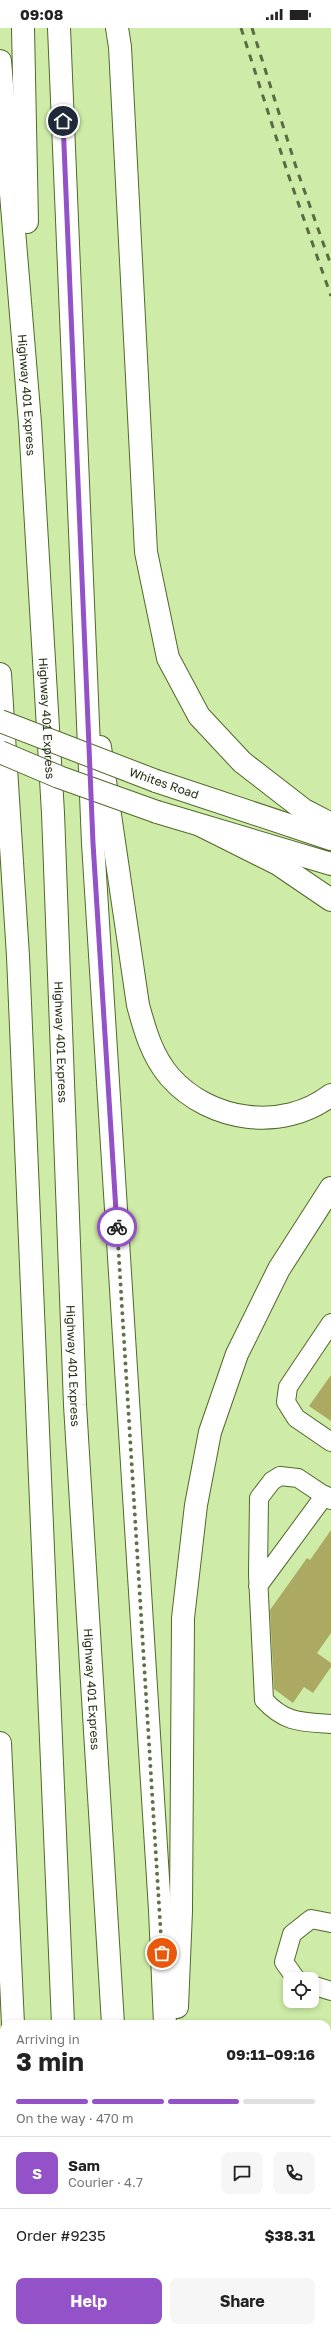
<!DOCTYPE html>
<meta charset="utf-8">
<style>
:root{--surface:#fff;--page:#f6f6f6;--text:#222;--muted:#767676;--line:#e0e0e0;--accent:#9352c7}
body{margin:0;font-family:"Golos Text",sans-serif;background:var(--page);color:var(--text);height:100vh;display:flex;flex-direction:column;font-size:15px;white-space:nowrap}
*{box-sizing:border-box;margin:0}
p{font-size:13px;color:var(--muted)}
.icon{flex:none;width:22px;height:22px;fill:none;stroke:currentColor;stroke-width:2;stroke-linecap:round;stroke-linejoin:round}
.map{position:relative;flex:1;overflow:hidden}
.side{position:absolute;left:0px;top:1992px;width:331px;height:312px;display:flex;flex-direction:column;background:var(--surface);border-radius:12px 12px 0 0;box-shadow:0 2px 6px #0003}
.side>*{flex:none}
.buttons{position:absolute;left:283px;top:1944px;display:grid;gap:8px}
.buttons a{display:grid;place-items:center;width:36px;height:36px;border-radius:8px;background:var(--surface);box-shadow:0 2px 6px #0003;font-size:20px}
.pin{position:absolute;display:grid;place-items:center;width:34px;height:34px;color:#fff;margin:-17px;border:2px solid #fff;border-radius:50%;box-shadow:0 1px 4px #0007}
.courier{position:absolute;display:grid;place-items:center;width:40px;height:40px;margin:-20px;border:3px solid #9352c7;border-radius:50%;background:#fff;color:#222;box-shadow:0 1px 5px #0007}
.headline em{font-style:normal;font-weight:700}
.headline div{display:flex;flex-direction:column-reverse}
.headline{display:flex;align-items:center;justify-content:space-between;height:68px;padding:0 16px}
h1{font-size:26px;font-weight:700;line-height:30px}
.bar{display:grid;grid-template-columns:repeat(4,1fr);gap:6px 4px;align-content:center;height:48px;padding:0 16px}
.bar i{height:5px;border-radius:3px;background:var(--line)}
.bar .active{background:var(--accent)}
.bar p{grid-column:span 4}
.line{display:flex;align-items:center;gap:10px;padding:0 16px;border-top:1px solid var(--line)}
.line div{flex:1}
.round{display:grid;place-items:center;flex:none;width:42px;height:42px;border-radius:8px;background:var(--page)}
.primary-button{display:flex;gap:8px;margin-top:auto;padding:8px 16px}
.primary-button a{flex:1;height:46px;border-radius:8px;background:var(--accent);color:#fff;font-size:16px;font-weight:700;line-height:46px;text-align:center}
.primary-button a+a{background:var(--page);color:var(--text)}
.status{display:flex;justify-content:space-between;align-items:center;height:28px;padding:0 20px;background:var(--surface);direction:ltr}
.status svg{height:11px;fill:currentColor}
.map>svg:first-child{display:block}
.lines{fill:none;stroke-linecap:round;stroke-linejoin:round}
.stream{stroke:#74bdff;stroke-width:5}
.building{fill:#acaa62}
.minor-casing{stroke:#506929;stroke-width:20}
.major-casing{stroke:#506929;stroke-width:24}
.highway-casing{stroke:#506929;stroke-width:24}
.minor{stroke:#fff;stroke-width:18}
.major{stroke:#fff;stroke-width:22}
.highway{stroke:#fff;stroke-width:22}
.rail{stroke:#5a6b43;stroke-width:3;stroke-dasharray:7 7;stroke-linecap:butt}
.major-bridge-casing{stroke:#506929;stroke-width:24;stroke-linecap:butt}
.major-bridge{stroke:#fff;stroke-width:22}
.done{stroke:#607147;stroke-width:4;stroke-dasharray:0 7.2}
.route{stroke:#9352c7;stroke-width:5}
.labels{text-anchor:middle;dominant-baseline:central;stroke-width:3;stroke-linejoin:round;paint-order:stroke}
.street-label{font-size:12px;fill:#242f14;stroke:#fff}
</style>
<div class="status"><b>09:08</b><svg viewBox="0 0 49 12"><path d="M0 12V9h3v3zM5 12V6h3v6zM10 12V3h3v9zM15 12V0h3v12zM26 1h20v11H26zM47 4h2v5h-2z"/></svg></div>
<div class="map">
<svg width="331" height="2304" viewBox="0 0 331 2304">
<rect width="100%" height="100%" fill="#ceeca7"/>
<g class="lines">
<path class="stream" d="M295,2300l2,4"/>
</g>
<path class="building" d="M331,1347v46l-22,-15z
M331,1502v103l-14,20 14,10v4l-18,26 -9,-6 -11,16 -19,-14 -4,-79 37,-52 3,2z"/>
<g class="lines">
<g class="minor-casing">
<path id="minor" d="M331,1295l-43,64 -2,15 10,16 35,24
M331,1472l-33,-22 -18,-2 -8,5 -13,17 -1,77 6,125c21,23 37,22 67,24
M258,1558l67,-91
M296,1951l-12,-17 8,-28 19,-15 20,4
M312,1957l19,6
M327,2103h4
M327,2156h4"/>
</g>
<g class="major-casing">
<path id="major" d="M156,753l175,58
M157,784l174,52"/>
</g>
<g class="highway-casing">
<g id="highway">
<path d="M23,0l4,194"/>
<path d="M59,0l34,815 67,1067 5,114"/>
<path d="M117,0l3,19 26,505 22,106 31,58 43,46 62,48 27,14"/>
<path id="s1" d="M0,33l30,362 23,390 22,592 38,619"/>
<path d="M0,646l18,282 45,1068"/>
<path d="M100,719l38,258c7,26 14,51 32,72 40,45 113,55 161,18"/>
<path d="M202,798l76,38 53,36"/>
<path d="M0,1715l13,281"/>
<path d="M177,1979l4,-96 2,-293 13,-113 14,-73 27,-78 42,-85 52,-81"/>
<path d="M26,2300v4"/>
<path d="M76,2300v4"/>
<path d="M127,2300v4"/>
<path d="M176,2300v4"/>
</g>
</g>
<use href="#minor" class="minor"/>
<use href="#major" class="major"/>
<use href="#highway" class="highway"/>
<path class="rail" d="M241,0l47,146 43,122
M252,0l45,142 34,95"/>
<g class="major-bridge-casing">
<path id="major-bridge" d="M0,693l156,60
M0,724l59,25 98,35"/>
</g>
<use href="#major-bridge" class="major-bridge"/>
</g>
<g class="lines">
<path class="done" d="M117,1199l45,726"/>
<path class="route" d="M63,93l30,722 24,384"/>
</g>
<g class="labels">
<g class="street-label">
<text stroke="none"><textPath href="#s1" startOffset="335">Highway 401 Express</textPath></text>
<text stroke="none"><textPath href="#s1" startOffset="659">Highway 401 Express</textPath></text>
<text transform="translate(164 755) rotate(19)">Whites Road</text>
<text stroke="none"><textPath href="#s1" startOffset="983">Highway 401 Express</textPath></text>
<text stroke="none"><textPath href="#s1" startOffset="1307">Highway 401 Express</textPath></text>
<text stroke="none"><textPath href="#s1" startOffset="1631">Highway 401 Express</textPath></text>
</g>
</g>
</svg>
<div class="buttons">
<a><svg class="icon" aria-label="locate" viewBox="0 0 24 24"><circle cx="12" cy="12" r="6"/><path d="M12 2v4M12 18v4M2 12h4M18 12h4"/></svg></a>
</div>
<div class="pin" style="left:162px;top:1925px;background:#ea580c"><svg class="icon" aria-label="bag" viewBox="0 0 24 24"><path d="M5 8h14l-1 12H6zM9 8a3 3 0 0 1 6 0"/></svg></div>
<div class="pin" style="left:63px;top:93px;background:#1f2937"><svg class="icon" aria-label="home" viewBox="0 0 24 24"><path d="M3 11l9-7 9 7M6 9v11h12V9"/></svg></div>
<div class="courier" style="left:117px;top:1199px"><svg class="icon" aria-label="bike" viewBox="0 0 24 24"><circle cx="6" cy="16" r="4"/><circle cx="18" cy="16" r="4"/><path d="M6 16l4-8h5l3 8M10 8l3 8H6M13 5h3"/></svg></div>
<section class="side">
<div class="headline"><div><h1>3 min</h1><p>Arriving in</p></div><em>09:11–09:16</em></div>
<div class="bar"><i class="active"></i><i class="active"></i><i class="active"></i><i></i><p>On the way · 470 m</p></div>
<div class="line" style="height:72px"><b class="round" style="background:var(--accent);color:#fff">S</b><div><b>Sam</b><p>Courier · 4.7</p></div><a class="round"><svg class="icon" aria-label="chat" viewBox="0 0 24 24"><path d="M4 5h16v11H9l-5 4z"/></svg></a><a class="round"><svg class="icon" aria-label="phone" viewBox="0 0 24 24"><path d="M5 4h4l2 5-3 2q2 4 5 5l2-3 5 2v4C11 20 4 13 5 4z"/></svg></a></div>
<div class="line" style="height:52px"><div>Order #9235</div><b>$38.31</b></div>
<div class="primary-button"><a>Help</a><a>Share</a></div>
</section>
</div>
